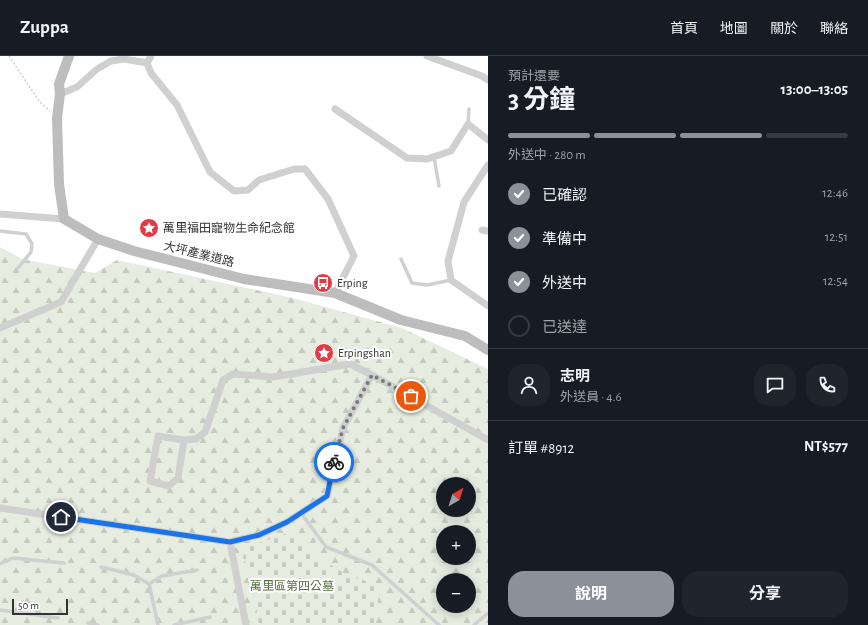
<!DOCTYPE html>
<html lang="zh-TW">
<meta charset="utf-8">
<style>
:root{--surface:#171b24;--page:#20242c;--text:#f1f3f6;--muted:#9ea1a6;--line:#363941;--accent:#8c9099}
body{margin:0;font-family:"Alegreya Sans","Noto Sans TC",sans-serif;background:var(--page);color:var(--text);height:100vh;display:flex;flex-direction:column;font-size:15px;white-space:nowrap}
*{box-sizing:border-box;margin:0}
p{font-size:13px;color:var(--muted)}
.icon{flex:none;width:22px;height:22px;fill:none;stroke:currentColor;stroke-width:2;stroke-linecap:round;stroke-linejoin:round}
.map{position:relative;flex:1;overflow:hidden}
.drawer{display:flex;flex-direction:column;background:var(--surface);width:380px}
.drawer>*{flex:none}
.needle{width:26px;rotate:39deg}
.buttons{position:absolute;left:436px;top:421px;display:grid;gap:8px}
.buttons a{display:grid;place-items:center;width:40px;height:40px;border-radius:50%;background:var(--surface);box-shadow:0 2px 10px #0003;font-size:20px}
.scale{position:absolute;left:12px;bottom:10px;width:56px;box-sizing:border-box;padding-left:4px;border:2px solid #333;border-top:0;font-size:11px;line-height:14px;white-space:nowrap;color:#333;-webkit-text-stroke:3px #fff;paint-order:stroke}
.pin{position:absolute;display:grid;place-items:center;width:34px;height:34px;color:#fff;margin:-17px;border:2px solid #fff;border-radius:50%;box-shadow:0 1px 4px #0007}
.courier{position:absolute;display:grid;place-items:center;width:40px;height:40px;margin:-20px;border:3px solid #1a73e8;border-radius:50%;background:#fff;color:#222;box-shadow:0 1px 5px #0007}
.summary em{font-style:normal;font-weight:700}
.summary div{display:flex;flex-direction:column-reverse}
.summary{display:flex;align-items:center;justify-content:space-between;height:68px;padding:0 20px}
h1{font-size:26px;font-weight:700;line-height:30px}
.bar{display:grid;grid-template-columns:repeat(4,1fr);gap:6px 4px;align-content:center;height:48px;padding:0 20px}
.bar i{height:5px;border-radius:3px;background:var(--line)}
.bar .on{background:var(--accent)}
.bar p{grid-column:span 4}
.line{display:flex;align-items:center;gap:10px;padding:0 20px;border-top:1px solid var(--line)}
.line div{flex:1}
.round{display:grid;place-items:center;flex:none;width:42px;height:42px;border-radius:16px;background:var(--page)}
ol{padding:0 20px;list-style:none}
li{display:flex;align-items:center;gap:12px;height:44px}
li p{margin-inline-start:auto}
li .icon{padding:4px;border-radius:50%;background:var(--accent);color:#fff;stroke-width:4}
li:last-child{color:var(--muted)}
li i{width:22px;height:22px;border:2px solid var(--line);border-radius:50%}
.action{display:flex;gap:8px;margin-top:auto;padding:8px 20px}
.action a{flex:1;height:46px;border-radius:16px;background:var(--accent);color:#fff;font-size:16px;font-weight:700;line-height:46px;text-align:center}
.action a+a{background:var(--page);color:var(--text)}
header{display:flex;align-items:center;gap:24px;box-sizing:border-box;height:56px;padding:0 20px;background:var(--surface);border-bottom:1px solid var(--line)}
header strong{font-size:19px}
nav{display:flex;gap:22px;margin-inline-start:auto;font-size:14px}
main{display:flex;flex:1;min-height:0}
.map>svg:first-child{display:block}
.forest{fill:url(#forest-firs);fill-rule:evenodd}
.cemetery{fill:url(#cemetery-stones)}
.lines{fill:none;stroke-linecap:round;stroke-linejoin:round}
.path{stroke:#cdcdcd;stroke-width:1.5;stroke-dasharray:2 2;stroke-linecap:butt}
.lane{stroke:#d0d0d0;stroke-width:3.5}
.street{stroke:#d0d0d0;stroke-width:7}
.secondary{stroke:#bdbdbd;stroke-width:10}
.done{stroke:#7a7a7a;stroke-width:4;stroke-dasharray:0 7.2}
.route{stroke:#1a73e8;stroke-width:5}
.labels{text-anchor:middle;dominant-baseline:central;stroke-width:4;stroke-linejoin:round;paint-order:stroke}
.poi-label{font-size:12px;fill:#333;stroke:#fff;text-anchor:start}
.street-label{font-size:12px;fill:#333;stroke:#fff}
.park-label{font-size:12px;fill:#56703f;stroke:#fff}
</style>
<header>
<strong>Zuppa</strong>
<nav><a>首頁</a><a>地圖</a><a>關於</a><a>聯絡</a></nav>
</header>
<main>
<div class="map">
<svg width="488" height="569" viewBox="0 0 488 569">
<defs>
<pattern id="forest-firs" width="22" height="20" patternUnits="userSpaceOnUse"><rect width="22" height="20" fill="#e6ecdf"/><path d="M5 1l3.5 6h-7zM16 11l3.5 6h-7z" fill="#c6cbc0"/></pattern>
<pattern id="cemetery-stones" width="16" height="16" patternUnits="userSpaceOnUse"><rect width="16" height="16" fill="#e6ecdf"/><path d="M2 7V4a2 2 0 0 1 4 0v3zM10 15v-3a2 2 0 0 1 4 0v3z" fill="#c6cbc0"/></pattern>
</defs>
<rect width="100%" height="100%" fill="#fff"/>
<path class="forest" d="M0,191l22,12 73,14 22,-13 172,37 113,31 86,41v256h-488zM443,428h26v26h-26zM443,476h26v26h-26zM443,524h26v26h-26z"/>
<path class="cemetery" d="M288,477c12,3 12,10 21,17 13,11 41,28 57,31 3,1 7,1 10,1l-2,6 4,8 -2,29h-117l-4,-25 -5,-12v-14l-7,-17 4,-9c13,-7 27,-9 41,-15z"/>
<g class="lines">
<path class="path" d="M9,0l30,45 11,10"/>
<path class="lane" d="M468,68l1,-15
M434,101l5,29
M0,175l26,3 6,10 -1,8 -13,16
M401,203l11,24 15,2 24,-5
M301,457l25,34 46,18 67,60
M0,508l13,-6 51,5
M101,511l33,8 15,9 9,41
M149,528l13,-8 35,-6
M0,554l58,8
M88,567l10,2
M174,569l36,-8
M474,569l14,-12"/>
<path class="street" d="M427,0l55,20 6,4
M147,7l4,10 26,32 33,67 24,19 14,-1 11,-10 35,-11h11l23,30 26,57 -19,37
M60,38l17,-7 20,-18 14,-8 13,-2 23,4 4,-7
M335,53l72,49 20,1 24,-8 17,-27 20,16
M488,109l-24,37 -16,59 3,19 37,26
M0,158l64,5
M482,174l6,1
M0,272l61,-26 37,-63
M184,384l-26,-4 -8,45 19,5 9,-8 6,-38 12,-1 9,-7 18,-52 10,-6 40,3 77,-13 22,11
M0,452l230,34 29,-7 28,-13 40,-26 16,-68 29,-53 116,65
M230,486l16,83"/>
<path class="secondary" d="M69,0l-10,28 1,10 -3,24 2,66 5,35 34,20 36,12 110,28 91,14 66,27 64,16 23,14"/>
</g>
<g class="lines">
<path class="done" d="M334,406l9,-34 29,-53 39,21"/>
<path class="route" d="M61,461l169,25 29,-7 28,-13 40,-26 7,-34"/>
</g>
<defs>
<g id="sight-disc" transform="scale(1)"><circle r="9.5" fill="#e63946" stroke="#fff"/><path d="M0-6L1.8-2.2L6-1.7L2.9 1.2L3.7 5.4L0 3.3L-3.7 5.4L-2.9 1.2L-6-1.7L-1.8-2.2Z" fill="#fff"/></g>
<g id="bus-disc" transform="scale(1)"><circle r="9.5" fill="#e63946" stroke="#fff"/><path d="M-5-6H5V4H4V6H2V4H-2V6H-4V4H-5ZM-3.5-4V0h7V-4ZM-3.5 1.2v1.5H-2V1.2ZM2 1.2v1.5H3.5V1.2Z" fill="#fff"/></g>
</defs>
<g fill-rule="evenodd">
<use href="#sight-disc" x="149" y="172"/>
<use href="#bus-disc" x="323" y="227"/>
<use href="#sight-disc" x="324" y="297"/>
</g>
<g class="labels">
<g class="poi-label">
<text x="163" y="172">萬里福田寵物生命紀念館</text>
<text x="337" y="227">Erping</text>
<text x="338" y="297">Erpingshan</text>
</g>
<g class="street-label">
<text transform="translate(199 198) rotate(14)">大坪產業道路</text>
</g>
<g class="park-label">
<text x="292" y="530">萬里區第四公墓</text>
</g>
</g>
</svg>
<div class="buttons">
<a><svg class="needle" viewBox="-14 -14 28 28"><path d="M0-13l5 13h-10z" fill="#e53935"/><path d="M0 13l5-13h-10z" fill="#9ea1a6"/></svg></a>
<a>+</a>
<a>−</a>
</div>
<div class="scale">50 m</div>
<div class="pin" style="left:411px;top:340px;background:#ea580c"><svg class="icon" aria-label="bag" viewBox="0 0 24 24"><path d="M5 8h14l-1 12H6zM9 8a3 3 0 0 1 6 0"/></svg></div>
<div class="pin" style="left:61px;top:461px;background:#1f2937"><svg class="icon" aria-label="home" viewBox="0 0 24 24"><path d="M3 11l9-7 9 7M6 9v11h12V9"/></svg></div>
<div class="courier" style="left:334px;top:406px"><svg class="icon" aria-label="bike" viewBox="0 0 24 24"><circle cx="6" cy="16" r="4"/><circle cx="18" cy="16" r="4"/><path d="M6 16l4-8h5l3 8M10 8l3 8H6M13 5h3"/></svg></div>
</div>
<section class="drawer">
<div class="summary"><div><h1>3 分鐘</h1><p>預計還要</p></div><em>13:00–13:05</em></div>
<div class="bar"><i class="on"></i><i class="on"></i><i class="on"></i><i></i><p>外送中 · 280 m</p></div>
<ol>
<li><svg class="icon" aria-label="check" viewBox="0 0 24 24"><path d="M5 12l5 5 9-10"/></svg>已確認<p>12:46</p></li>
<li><svg class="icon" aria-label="check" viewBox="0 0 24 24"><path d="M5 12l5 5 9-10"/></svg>準備中<p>12:51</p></li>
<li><svg class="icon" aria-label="check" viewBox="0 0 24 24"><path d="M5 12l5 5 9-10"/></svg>外送中<p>12:54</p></li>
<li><i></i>已送達</li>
</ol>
<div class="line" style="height:72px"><a class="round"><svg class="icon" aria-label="person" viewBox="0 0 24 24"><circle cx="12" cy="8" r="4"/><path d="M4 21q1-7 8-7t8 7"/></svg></a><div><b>志明</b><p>外送員 · 4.6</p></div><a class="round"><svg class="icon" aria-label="chat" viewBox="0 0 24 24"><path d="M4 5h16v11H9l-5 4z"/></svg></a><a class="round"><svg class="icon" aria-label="phone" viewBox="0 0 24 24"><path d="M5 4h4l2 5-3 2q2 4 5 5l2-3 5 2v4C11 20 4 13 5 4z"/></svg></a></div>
<div class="line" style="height:52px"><div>訂單 #8912</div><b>NT$577</b></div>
<div class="action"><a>說明</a><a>分享</a></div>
</section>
</main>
